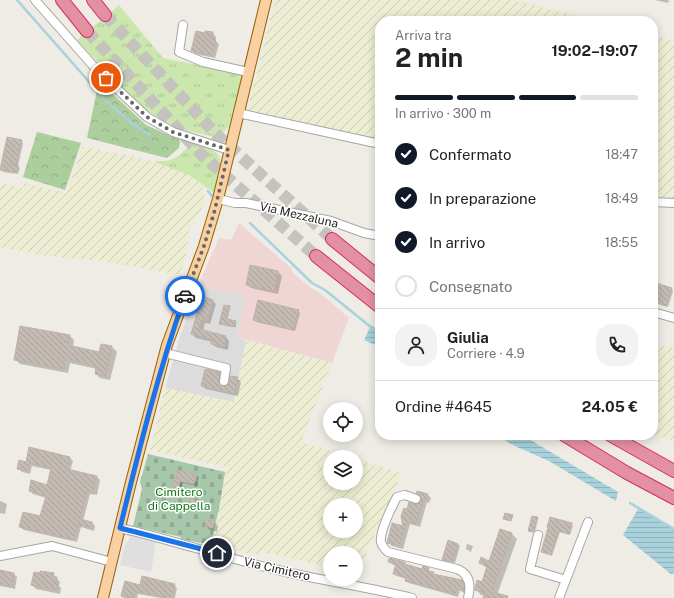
<!DOCTYPE html>
<html lang="it">
<meta charset="utf-8">
<style>
:root{--surface:#fff;--page:#f2f2f2;--text:#222;--muted:#767676;--line:#e0e0e0;--accent:#111827}
body{margin:0;font-family:"Public Sans",sans-serif;background:var(--page);color:var(--text);height:100vh;display:flex;flex-direction:column;font-size:15px;white-space:nowrap}
*{box-sizing:border-box;margin:0}
p{font-size:13px;color:var(--muted)}
.icon{flex:none;width:22px;height:22px;fill:none;stroke:currentColor;stroke-width:2;stroke-linecap:round;stroke-linejoin:round}
.map{position:relative;flex:1;overflow:hidden}
.details{position:absolute;left:375px;top:16px;width:283px;height:424px;display:flex;flex-direction:column;background:var(--surface);border-radius:16px;box-shadow:0 2px 10px #0003}
.details>*{flex:none}
.fabs{position:absolute;left:323px;top:402px;display:grid;gap:8px}
.fabs a{display:grid;place-items:center;width:40px;height:40px;border-radius:50%;background:var(--surface);box-shadow:0 2px 10px #0003;font-size:20px}
.pin{position:absolute;display:grid;place-items:center;width:34px;height:34px;color:#fff;margin:-17px;border:2px solid #fff;border-radius:50%;box-shadow:0 1px 4px #0007}
.courier{position:absolute;display:grid;place-items:center;width:40px;height:40px;margin:-20px;border:3px solid #1a73e8;border-radius:50%;background:#fff;color:#222;box-shadow:0 1px 5px #0007}
.headline em{font-style:normal;font-weight:700}
.headline div{display:flex;flex-direction:column-reverse}
.headline{display:flex;align-items:center;justify-content:space-between;height:68px;padding:0 20px}
h1{font-size:26px;font-weight:700;line-height:30px}
.bar{display:grid;grid-template-columns:repeat(4,1fr);gap:6px 4px;align-content:center;height:48px;padding:0 20px}
.bar i{height:5px;border-radius:3px;background:var(--line)}
.bar .selected{background:var(--accent)}
.bar p{grid-column:span 4}
.line{display:flex;align-items:center;gap:10px;padding:0 20px;border-top:1px solid var(--line)}
.line div{flex:1}
.round{display:grid;place-items:center;flex:none;width:42px;height:42px;border-radius:16px;background:var(--page)}
ol{padding:0 20px;list-style:none}
li{display:flex;align-items:center;gap:12px;height:44px}
li p{margin-inline-start:auto}
li .icon{padding:4px;border-radius:50%;background:var(--accent);color:#fff;stroke-width:4}
li:last-child{color:var(--muted)}
li i{width:22px;height:22px;border:2px solid var(--line);border-radius:50%}
.map>svg:first-child{display:block}
.residential{fill:#dddcdc}
.commercial{fill:#efd6d5}
.farmland{fill:url(#farmland-furrows);fill-rule:evenodd}
.grass{fill:url(#grass-tufts)}
.forest{fill:url(#forest-crowns)}
.cemetery{fill:url(#cemetery-stones)}
.parking{fill:#dfdfdf}
.water{fill:url(#water-rules)}
.shadow{fill:#0003}
.lines{fill:none;stroke-linecap:round;stroke-linejoin:round}
.stream{stroke:#a8d1db;stroke-width:2.5}
.building{fill:url(#building-back-hatch);stroke:#c0b2a8}
.highway-tunnel{stroke:#c5c3bd;stroke-width:12;stroke-dasharray:12 6;stroke-linecap:butt}
.minor-casing{stroke:#a6a6a6;stroke-width:10}
.major-casing{stroke:#946106;stroke-width:12}
.highway-casing{stroke:#d42c6a;stroke-width:14}
.minor{stroke:#fff;stroke-width:8}
.major{stroke:#f8d0a2;stroke-width:10}
.highway{stroke:#e390a2;stroke-width:12}
.done{stroke:#686764;stroke-width:4;stroke-dasharray:0 7.2}
.route{stroke:#1a73e8;stroke-width:5}
.labels{text-anchor:middle;dominant-baseline:central;stroke-width:3;stroke-linejoin:round;paint-order:stroke}
.street-label{font-size:12px;fill:#1f1f1f;stroke:#fff}
.park-label{font-size:12px;fill:#107a16;stroke:#fff}
</style>
<div class="map">
<svg width="674" height="598" viewBox="0 0 674 598">
<defs>
<pattern id="farmland-furrows" width="10" height="10" patternUnits="userSpaceOnUse"><rect width="10" height="10" fill="#ecedd2"/><path d="M-1 1l2-2M0 10L10 0M9 11l2-2" fill="none" stroke="#cacbb4"/></pattern>
<pattern id="grass-tufts" width="24" height="20" patternUnits="userSpaceOnUse"><rect width="24" height="20" fill="#cbe7ad"/><path d="M3 7l-1-3M5 7V3M7 7l1-3M15 17l-1-3M17 17v-4M19 17l1-3" fill="none" stroke="#aec694"/></pattern>
<pattern id="forest-crowns" width="20" height="18" patternUnits="userSpaceOnUse"><rect width="20" height="18" fill="#accd9c"/><path d="M2 6a3 3 0 1 1 6 0M12 15a3 3 0 1 1 6 0" fill="none" stroke="#94b086"/></pattern>
<pattern id="cemetery-stones" width="16" height="16" patternUnits="userSpaceOnUse"><rect width="16" height="16" fill="#a7c7ab"/><path d="M2 7V4a2 2 0 0 1 4 0v3zM10 15v-3a2 2 0 0 1 4 0v3z" fill="#8faa93"/></pattern>
<pattern id="water-rules" width="6" height="5" patternUnits="userSpaceOnUse"><rect width="6" height="5" fill="#a8d1db"/><path d="M0 2.5h6" fill="none" stroke="#90b3bc"/></pattern>
<pattern id="building-back-hatch" width="6" height="6" patternUnits="userSpaceOnUse"><rect width="6" height="6" fill="#c4bbb5"/><path d="M-1 5l2 2M0 0l6 6M5-1l2 2" fill="none" stroke="#a8a09b"/></pattern>
</defs>
<rect width="100%" height="100%" fill="#efece5"/>
<path class="residential" d="M199,286l46,10 -8,41 9,3 -12,62 -69,-14 16,-55z"/>
<path class="commercial" d="M239,223l52,45 3,6 17,14 9,5 29,25 -17,45 -95,-26 8,-41 -46,-10 4,-12 16,-36 12,2z"/>
<path class="farmland" d="M275,0h240l81,21h-216v120l-133,-29z
M653,36l21,5v158h-21z
M82,147l40,7 33,8 26,9 8,4 13,9 3,14 -4,13 -12,19 -1,17 -8,28 -77,-14 -56,-5 -47,-9v-65l23,6 2,-5 42,10z
M246,340l86,23 -31,79 49,15h-20v26h26v-24l46,14 -45,102 -1,-22h-26v15l-60,-15 -18,1 -41,-9 9,-42 6,-36 -76,-17 15,-62 69,14zM330,505h26v26h-26z
M653,344l21,4v93l-21,-7z"/>
<path class="grass" d="M119,5l44,53 79,16 -13,53 -7,6 -11,3 -28,-6 -27,-13 -24,-19 -55,-58z
M193,143c37,9 29,19 21,50l-25,-18 -34,-13 1,-1c21,1 22,-6 37,-18z"/>
<path class="forest" d="M99,81l47,44 34,15 -1,8 -12,10 -80,-20z
M37,132l44,11 -16,47 -42,-13z"/>
<path class="cemetery" d="M148,454l77,18 -5,31 -9,42 -30,-6v-2l-48,-11 9,-37 -2,-7z"/>
<path class="parking" d="M130,536l26,6 -5,30 -31,-7 5,-21 3,-2z"/>
<path class="water" d="M371,325l9,7v23v-8l-16,-7z
M495,435h27l96,57 -2,9 -67,-40 -34,-15z
M638,509l36,20v43l-2,3 -49,-40z"/>
<path class="shadow" d="M655,0h14l-1,3z
M206,32l7,1 3,4 -1,3 4,4 -4,14 -20,-4 -3,-4z
M21,141l2,2 -5,23 2,2 -2,6 -15,-2 -2,-3z
M278,272l4,4 -4,18 -27,-6 -4,-4z
M653,283l18,6 2,2 -5,16 -10,-3 -2,-2 3,-12 -6,-2z
M212,300l4,4 -6,20 -5,-1 -2,8 23,6 3,4 -1,9 -12,-3 -4,-3 1,-2 -17,-4 -4,-4z
M230,307v1l-3,12 9,2v5l-16,-3z
M298,311l2,2 -5,18 -39,-9 -2,-2z
M69,335l5,5 -1,7 27,6 1,-8 11,2 5,5 -7,28 -10,-2 -4,-4 1,-5 -27,-6 -2,10 -48,-9 -4,-4z
M219,373l4,4 -1,11 7,-3 8,-7 4,4 -3,14 -32,-7 -4,-3z
M69,457l4,4 -3,10 27,6 3,3 -3,15 -7,-1 -7,27 9,1 3,4 -1,5 -13,-4 -4,15 -53,-12 -4,-3 21,-9 5,-20 -13,-4 -3,-3 18,-5 3,-16 -19,-4 -2,8 -8,-2 -4,-4 8,-5z
M178,471l18,4 3,2 -2,9 -14,-3 -3,10 -4,-2 -3,-2z
M346,483h9l-1,2z
M427,494l4,4 -2,5 -2,-1 -7,25 -10,-3 -7,25 -11,-3 -4,-4 16,-14 4,-18 14,-8z
M0,501l7,3 -2,10 -5,-1z
M537,518l1,1 -3,13h-5l-1,-1z
M214,522l4,4 -1,6 -7,-2 -4,-4z
M571,524l2,2 -3,9 -10,-3 -8,24 -10,-5 7,-23z
M501,530l11,4 5,5 -21,59h-10l-1,-2 -4,-1 -5,-6 7,-6 5,-14 -8,-6 10,-1z
M449,542l9,2 2,2 -5,17 -10,-2 -2,-2z
M467,544l6,2 -2,6 -5,-3z
M389,562l16,1 2,3 16,4 5,-1 3,3 5,3 26,6 3,3 1,10 -6,-4 -2,7 -49,-14 -3,-4 -9,-3 -3,-2 2,-8 -4,-2z
M0,571l14,3 3,3 -2,12 -15,-3z
M53,574l7,8 -1,4 2,2 -1,6 -24,-5 -4,-4z
M174,585l3,3 -2,10h-14l-23,-4 -1,4h-13l-2,-2 19,-10z"/>
<g class="lines">
<path class="stream" d="M17,0l89,101 27,23 17,11
M208,191l4,5
M250,223l62,60 13,7 47,38
M630,503l44,26"/>
</g>
<path class="building" d="M196,31l9,2v-2l8,1 -1,6 4,1 -4,16 -21,-4z
M7,137l15,3 -6,24h2l-2,8 -16,-2z
M250,265l28,6 -4,20 -28,-6z
M653,282l19,6 -6,18 -11,-4 4,-12 -6,-3z
M202,296l11,4 -6,21 -6,-1 -2,9 27,7 -2,11 -13,-3 1,-4 -21,-6z
M258,300l41,10 -6,20 -40,-10z
M224,305l6,1 -3,13 9,2 -1,6 -16,-3z
M20,326l50,9 -2,10 31,7 2,-8 11,2 -6,30 -11,-2 1,-8 -31,-7 -1,10 -50,-9z
M205,369l15,3 -1,11 4,3 5,-2 2,-8 8,1 -4,17 -33,-8z
M29,447l41,10 -3,12 30,7 -4,16 -6,-1 -7,28 12,3 -1,6 -13,-3 -4,15 -55,-13 4,-15 17,4 6,-20 -17,-5 2,-11 16,5 4,-17 -22,-5 -2,8 -10,-2 2,-9 7,2z
M177,470l20,4 -3,10 -14,-3 -2,10 -6,-2z
M417,491l11,3 -2,6 -2,-1 -8,25 -9,-3 -7,25 -13,-3 5,-20 11,3 -2,-10 3,-8 3,1 2,-7 8,2 4,-3 -1,-5 -4,-3z
M190,499l9,3 -1,6 -10,-3z
M505,513l8,2 -2,6 -8,-2z
M532,516l6,1 -5,15 -5,-1z
M550,517l22,6 -3,11 -11,-3 -7,24 -10,-3 7,-24 -1,-1z
M207,519l8,2 -2,7 -8,-2z
M500,529l12,4 -20,59 16,4 -1,2h-24l2,-5 -10,-3v-2l2,-8 5,2 5,-16 -8,-3 2,-6 8,4z
M448,540l10,4 -5,18 -11,-2z
M389,558l16,4v2l17,5 1,-3 6,2 -1,3 6,1 -1,2 29,6 2,5v7l-7,-4 -2,6 -50,-13 1,-4 -13,-3 3,-10 -8,-2z
M0,570l14,3 -2,13 -12,-2z
M40,571l14,2 -1,4h4l-1,5 2,1 -2,7 -25,-5 3,-13 6,1z
M142,576l33,8 -3,14h-7v-1l-30,-5 -2,6 -12,-2 4,-15 15,4z"/>
<g class="lines">
<path class="highway-tunnel" d="M105,15l112,120 115,104
M87,31l116,125 113,100"/>
<g class="minor-casing">
<path id="minor" d="M35,0l61,69 51,48 26,15 56,18
M183,25l-4,27 24,10 45,10
M238,113l142,31
M218,199l17,4h11l85,18 33,12 16,3
M653,202l21,1
M653,312l21,6
M165,353l61,15 -2,13
M416,499l-11,-4 -8,2c-5,9 -18,36 -16,45 1,5 4,7 7,10l69,17c13,5 14,17 11,29
M120,528c53,12 105,30 158,42 45,11 90,17 134,28
M538,535l-8,34 36,11
M0,556l52,-10 60,16
M559,598l29,-76"/>
</g>
<g class="major-casing">
<path id="major" d="M103,598l27,-112 37,-141 37,-99 14,-47 48,-199"/>
</g>
<g class="highway-casing">
<path id="highway" d="M62,0l25,31
M93,0l12,15
M332,239l48,39
M316,256l64,51
M564,435l63,38 47,25
M610,435l64,36"/>
</g>
<use href="#minor" class="minor"/>
<use href="#major" class="major"/>
<use href="#highway" class="highway"/>
</g>
<g class="lines">
<path class="done" d="M106,78l41,39 26,15 56,18 -15,63 -10,33 -19,50"/>
<path class="route" d="M185,296c-27,76 -46,154 -65,232l97,25"/>
</g>
<g class="labels">
<g class="street-label">
<text transform="translate(299 215) rotate(13)">Via Mezzaluna</text>
<text transform="translate(277 569) rotate(13)">Via Cimitero</text>
</g>
<g class="park-label">
<text x="179" y="492">Cimitero<tspan x="179" dy="14">di Cappella</tspan></text>
</g>
</g>
</svg>
<div class="fabs">
<a><svg class="icon" aria-label="locate" viewBox="0 0 24 24"><circle cx="12" cy="12" r="6"/><path d="M12 2v4M12 18v4M2 12h4M18 12h4"/></svg></a>
<a><svg class="icon" aria-label="layers" viewBox="0 0 24 24"><path d="M12 4l9 5-9 5-9-5zM3 14l9 5 9-5"/></svg></a>
<a>+</a>
<a>−</a>
</div>
<div class="pin" style="left:106px;top:78px;background:#ea580c"><svg class="icon" aria-label="bag" viewBox="0 0 24 24"><path d="M5 8h14l-1 12H6zM9 8a3 3 0 0 1 6 0"/></svg></div>
<div class="pin" style="left:217px;top:553px;background:#1f2937"><svg class="icon" aria-label="home" viewBox="0 0 24 24"><path d="M3 11l9-7 9 7M6 9v11h12V9"/></svg></div>
<div class="courier" style="left:185px;top:296px"><svg class="icon" aria-label="car" viewBox="0 0 24 24"><path d="M5 17H2v-5l4-1 3-4h7l3 4 3 1v5h-3M9 17h6M6 11h13"/><circle cx="7" cy="17" r="2"/><circle cx="17" cy="17" r="2"/></svg></div>
<section class="details">
<div class="headline"><div><h1>2 min</h1><p>Arriva tra</p></div><em>19:02–19:07</em></div>
<div class="bar"><i class="selected"></i><i class="selected"></i><i class="selected"></i><i></i><p>In arrivo · 300 m</p></div>
<ol>
<li><svg class="icon" aria-label="check" viewBox="0 0 24 24"><path d="M5 12l5 5 9-10"/></svg>Confermato<p>18:47</p></li>
<li><svg class="icon" aria-label="check" viewBox="0 0 24 24"><path d="M5 12l5 5 9-10"/></svg>In preparazione<p>18:49</p></li>
<li><svg class="icon" aria-label="check" viewBox="0 0 24 24"><path d="M5 12l5 5 9-10"/></svg>In arrivo<p>18:55</p></li>
<li><i></i>Consegnato</li>
</ol>
<div class="line" style="height:72px"><a class="round"><svg class="icon" aria-label="person" viewBox="0 0 24 24"><circle cx="12" cy="8" r="4"/><path d="M4 21q1-7 8-7t8 7"/></svg></a><div><b>Giulia</b><p>Corriere · 4.9</p></div><a class="round"><svg class="icon" aria-label="phone" viewBox="0 0 24 24"><path d="M5 4h4l2 5-3 2q2 4 5 5l2-3 5 2v4C11 20 4 13 5 4z"/></svg></a></div>
<div class="line" style="height:52px"><div>Ordine #4645</div><b>24.05 €</b></div>
</section>
</div>
